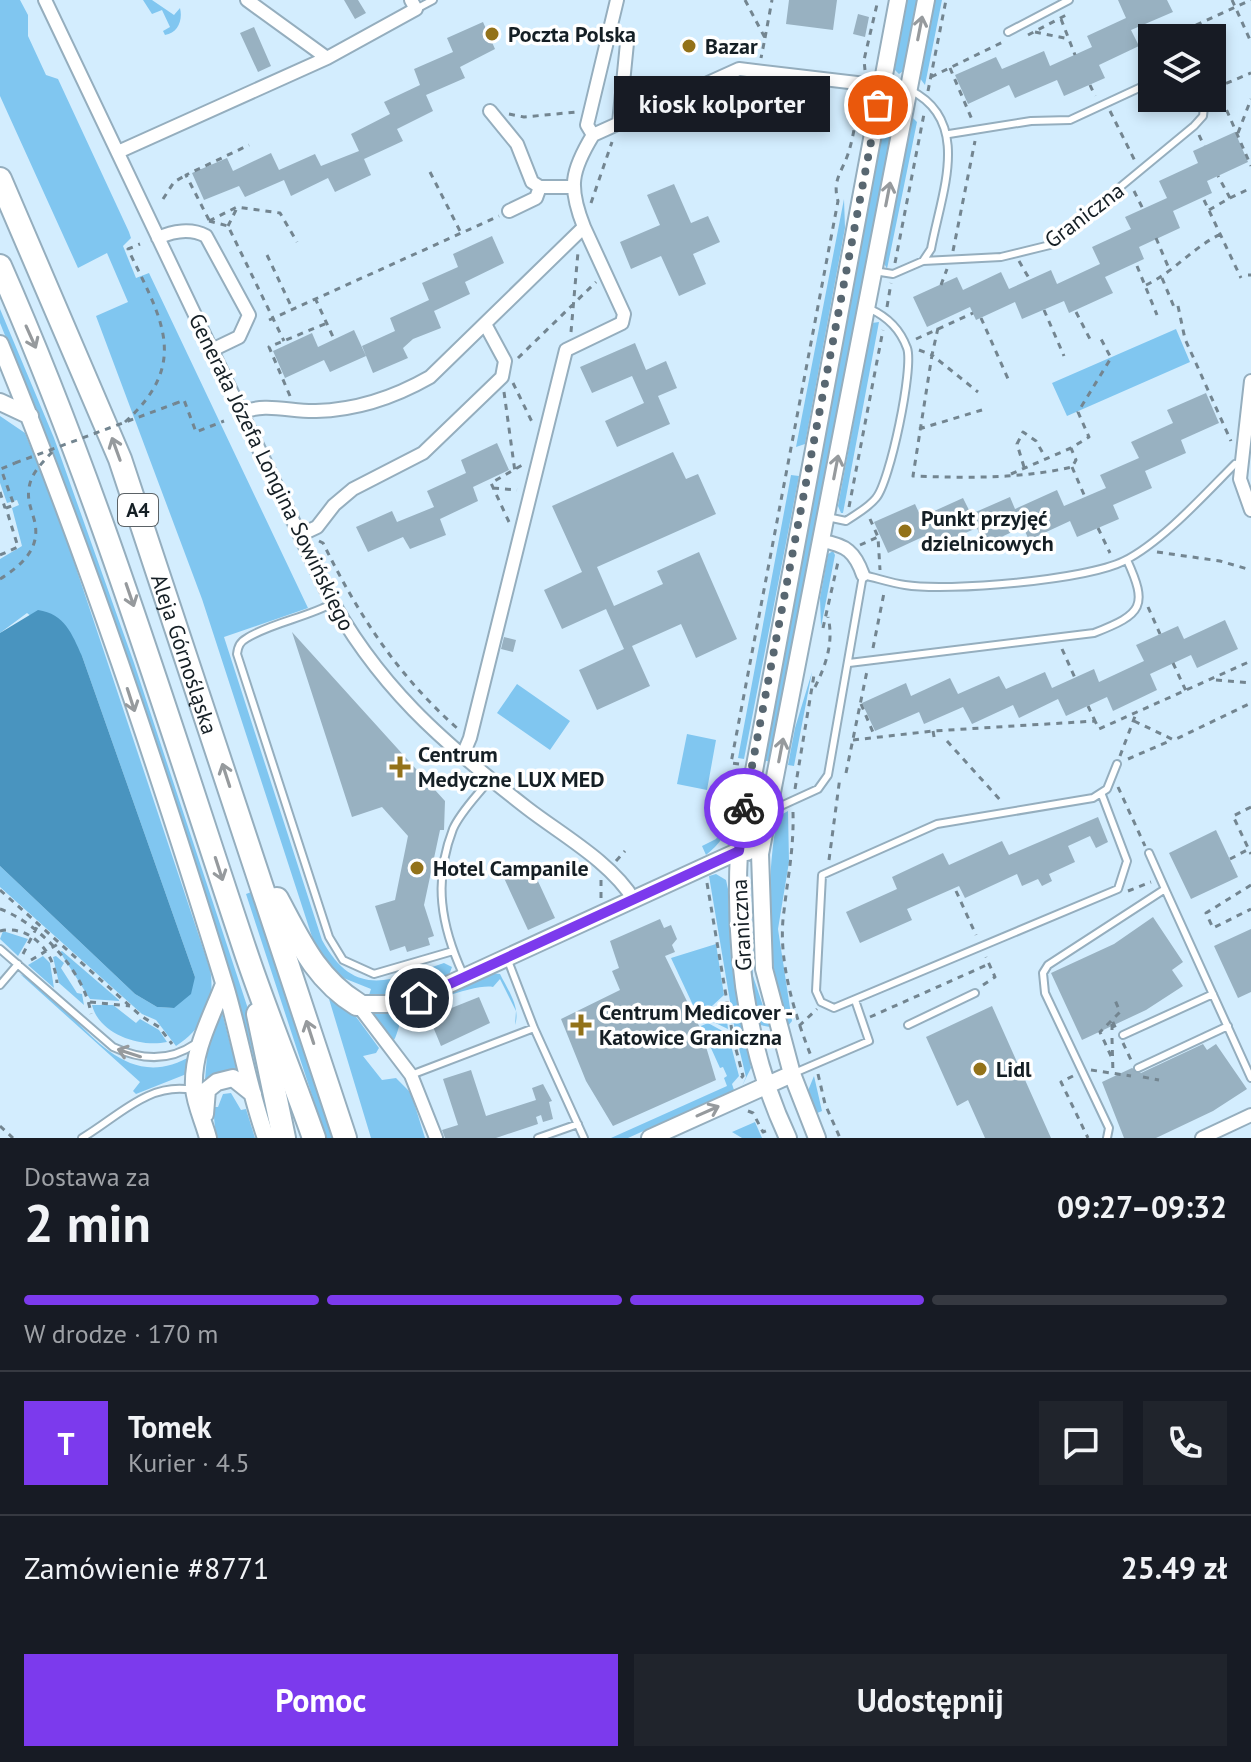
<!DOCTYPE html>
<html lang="pl">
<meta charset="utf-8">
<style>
:root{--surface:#171b24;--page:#20242c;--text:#f1f3f6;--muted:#9ea1a6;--line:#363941;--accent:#7c3aed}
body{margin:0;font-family:"PT Sans",sans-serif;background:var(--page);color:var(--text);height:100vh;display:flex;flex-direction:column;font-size:30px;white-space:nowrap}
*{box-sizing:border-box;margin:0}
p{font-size:26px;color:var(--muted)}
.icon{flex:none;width:44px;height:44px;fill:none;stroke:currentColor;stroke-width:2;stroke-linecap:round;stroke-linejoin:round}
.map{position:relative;height:1138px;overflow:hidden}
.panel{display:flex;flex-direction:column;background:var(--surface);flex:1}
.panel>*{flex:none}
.tools{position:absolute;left:1138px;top:24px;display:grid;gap:16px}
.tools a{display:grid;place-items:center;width:88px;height:88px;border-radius:0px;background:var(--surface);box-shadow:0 4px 12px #0003;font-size:40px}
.pin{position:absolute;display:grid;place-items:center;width:68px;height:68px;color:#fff;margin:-34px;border:4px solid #fff;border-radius:50%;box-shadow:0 2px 8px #0007}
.courier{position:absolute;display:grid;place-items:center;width:80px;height:80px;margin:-40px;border:6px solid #7c3aed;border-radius:50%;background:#fff;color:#222;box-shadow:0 2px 10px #0007}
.bubble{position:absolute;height:56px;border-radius:0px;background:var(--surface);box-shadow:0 4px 12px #0003;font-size:26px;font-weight:700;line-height:56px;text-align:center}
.head em{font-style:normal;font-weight:700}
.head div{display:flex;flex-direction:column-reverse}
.head{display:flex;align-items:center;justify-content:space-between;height:136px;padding:0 24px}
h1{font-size:52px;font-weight:700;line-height:60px}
.bar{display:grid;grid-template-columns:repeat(4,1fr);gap:12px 8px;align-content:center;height:96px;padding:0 24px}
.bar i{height:10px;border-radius:6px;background:var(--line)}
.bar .active{background:var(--accent)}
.bar p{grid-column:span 4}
.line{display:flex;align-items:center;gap:20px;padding:0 24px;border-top:2px solid var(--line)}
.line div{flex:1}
.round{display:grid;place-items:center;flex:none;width:84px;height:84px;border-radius:0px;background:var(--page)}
.button{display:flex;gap:16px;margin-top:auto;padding:16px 24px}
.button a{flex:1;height:92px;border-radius:0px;background:var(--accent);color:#fff;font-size:32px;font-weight:700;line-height:92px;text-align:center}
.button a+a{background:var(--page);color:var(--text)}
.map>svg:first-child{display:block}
.green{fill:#80c6f0}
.water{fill:#4994bf}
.building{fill:#98b1c1}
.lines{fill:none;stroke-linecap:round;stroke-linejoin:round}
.service-casing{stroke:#95aebe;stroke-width:10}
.minor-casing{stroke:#95aebe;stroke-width:16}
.tertiary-casing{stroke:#95aebe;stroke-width:20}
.motorway-casing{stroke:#95aebe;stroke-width:26}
.path{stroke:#738590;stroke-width:3;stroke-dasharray:6 6;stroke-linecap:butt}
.service{stroke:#fff;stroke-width:6}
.minor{stroke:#fff;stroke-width:12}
.tertiary{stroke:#fff;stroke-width:16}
.motorway{stroke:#fff;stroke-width:22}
.path-bridge{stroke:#738590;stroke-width:3;stroke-dasharray:6 6;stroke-linecap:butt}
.oneway{stroke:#969a9d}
.done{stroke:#586771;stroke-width:8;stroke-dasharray:0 14.4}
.route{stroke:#7c3aed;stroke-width:10}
.poi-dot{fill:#937219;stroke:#fff;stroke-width:3}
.labels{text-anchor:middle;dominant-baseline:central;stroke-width:7;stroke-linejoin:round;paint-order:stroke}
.shield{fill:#fff;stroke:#5b6266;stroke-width:2}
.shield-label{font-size:20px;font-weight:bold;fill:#151f25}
.poi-label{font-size:22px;font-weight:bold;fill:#151f25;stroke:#fff;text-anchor:start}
.street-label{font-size:22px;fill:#151f25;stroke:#fff}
</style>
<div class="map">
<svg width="1251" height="1138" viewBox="0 0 1251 1138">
<rect width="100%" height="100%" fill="#d3edfe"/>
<path class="green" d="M0,0h20l8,15v21l18,39 12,4 71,153 2,6 -8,8 13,32 13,-5 159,335 -84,29 98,303c33,60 68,40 122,23l8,4 -3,8 -51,18 -29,2 2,-6 -35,-14 -21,-29 -113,-347 -106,-283 32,-14 -21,-49 -29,15 -78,-172z
M143,0h9l22,15 6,-7c3,12 -2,25 -15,27l-2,-4 7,-4 -8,-17 -10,4z
M907,0h10l-14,71 -4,3 -5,-5z
M934,0h8l-17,85 -6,-8z
M886,111l9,2 -124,649 -9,-2z
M912,117l5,5 -30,147 -3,-6z
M844,199l1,29 -40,216 -9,3z
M0,309l54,129 80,225 120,364 20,111 -32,-125 -126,-386 -55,-152 -61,-152z
M879,322l-36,191h-2l-3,-7 34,-183z
M1176,329l14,33 -123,54 -15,-33z
M0,416l25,17 32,78 153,458c6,32 -6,59 -34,77l-20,-26 -14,-6 -142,-127v-21l135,128 22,13 16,1 22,-31 -113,-321 -55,-43 -27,20v-74l22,-13 -10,-38 7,-3 -2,-5 -10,3 -7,-20z
M791,475l8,1 -55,283 -6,-1z
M833,551l2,4 -14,72 -1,-29 8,-44z
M812,672l-18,94 -6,-1 7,-37z
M517,684l53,37 -20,29 -53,-37z
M687,734l29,6 -9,50 -30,-6z
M732,772l10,2c-6,30 -9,61 -36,81l-4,-9 14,-7 5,-8z
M788,811l1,51 -11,67 14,92 -4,5c-23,-64 -22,-142 -11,-209z
M716,874l10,6 2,9 3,71 13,69 -9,2 -26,-155z
M746,879l7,97 17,51 -10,-2 -11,-60z
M254,891l80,247h-8l-80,-244z
M3,931l25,8 -10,17 -18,-17z
M716,944l8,51 -25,23 -28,-60z
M62,951l57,49v1l-29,-2 -30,-47z
M43,956l7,7 4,25 -26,-23z
M56,956l8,7 -3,5 16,25 5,1 2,11 -25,-22 -6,-26z
M491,973l9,1c8,16 21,34 15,51l1,-14 -16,-32 -7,8c-15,-4 -77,18 -89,30 -6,7 -6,17 -10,23l-22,-26z
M20,974c58,28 94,128 173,81l-4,18 -53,21 -3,-3 7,-9z
M329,999l25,15 25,34 -3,5 -13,3 19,24 14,-2 15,15 14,45h-54z
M725,1002l3,27 -21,-10z
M92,1005h21l23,18 4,-4 19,11 8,12c-27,6 -68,-8 -75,-37z
M222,1012l15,58 -18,2 -14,8 3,-37z
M708,1023l20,11 11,42 -7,8 2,6 -106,48h-17l116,-52 -3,-8 3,-2 -4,-9 -3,1 -19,-42z
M746,1038l5,30 -9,18 4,-9 -8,-33z
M814,1076l8,35 -7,3 -8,-21z
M231,1093l10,17 5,-1 9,29h-39l-3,-31h5l5,-13z
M755,1122l7,16h-20l-10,-6z"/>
<path class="water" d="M38,610c27,4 34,24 44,46l113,321 -4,17 -17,14 -17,-1 -22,-13 -135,-128v-233z"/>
<path class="building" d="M344,0h14l8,13 -11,6z
M789,0h48l-4,30 -47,-6z
M1118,0h49l6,12 -42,18 8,16 -40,19 6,13 -41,18 -7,-16 -42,18 -6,-13 -41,19 -13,-29 41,-18 6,12 42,-18 6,15 42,-19 -5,-11 39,-18z
M858,14l11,3 -4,20 -12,-3z
M483,22l12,27 -35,18 5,11 -39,17 7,16 -36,18 6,12 -39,18 7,16 -36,17 -7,-14 -37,18 -7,-16 -39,17 -6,-11 -35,14 -12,-27 35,-15 6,13 38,-18 8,17 36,-16 6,12 38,-15 -8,-17 39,-20 -6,-12 36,-17 -6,-16 39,-17 -6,-14z
M254,27l17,39 -13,6 -18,-39z
M1235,132l13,30 -41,19 5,12 -39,18 7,17 -41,19 5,12 -39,18 8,16 -44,20 -5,-12 -42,18 -7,-17 -39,18 -6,-13 -43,20 -14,-30 44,-20 6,13 38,-18 8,17 42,-19 6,14 43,-20 -8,-17 39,-18 -6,-12 42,-19 -8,-17 39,-18 -5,-12z
M674,184l17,39 17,-7 12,26 -27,12 13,30 -27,12 -18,-40 -30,13 -11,-27 40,-17 -13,-30z
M492,236l12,27 -39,19 5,12 -36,17 7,17 -28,11 -10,9 5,10 -35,15 -11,-27 33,-15 -5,-13 39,-18 -7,-17 36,-16 -5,-13z
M354,330l12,26 -36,16 -6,-12 -39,18 -12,-27 39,-18 6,14z
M635,343l11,27 20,-9 11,27 -19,8 12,28 -53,23 -12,-26 39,-18 -12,-27 -40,17 -12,-26z
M1206,393l13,30 -38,17 5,13 -41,18 7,17 -39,17 6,14 -42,18 -7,-16 -41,19 -6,-13 -39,18 -7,-17 -43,18 -5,-12 -41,19 -14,-31 41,-18 6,13 42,-19 8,16 39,-17 5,12 42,-19 7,16 42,-18 -6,-13 39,-17 -8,-16 42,-19 -6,-13z
M497,443l12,27 -36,17 5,14 -38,18 6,16 -36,14 -7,-12 -35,15 -12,-25 36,-16 5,11 37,-15 -7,-16 39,-18 -5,-13z
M673,452l13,27 12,-5 18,40 -119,53 17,39 49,-22 -6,-13 42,-19 38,87 -41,19 -15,-34 -49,22 18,40 -53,24 -18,-40 45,-21 -18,-40 -44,20 -18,-39 38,-18 -30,-66z
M1225,620l13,29 -41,19 -6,-13 -41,19 7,16 -44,21 -6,-14 -41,19 -8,-17 -39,19 -6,-13 -41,19 -9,-17 -39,17 -5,-12 -44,19 -13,-28 44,-20 5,13 39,-18 8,16 41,-18 7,13 39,-17 7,16 42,-19 5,13 45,-21 -8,-16 42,-19 6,13z
M292,632l153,169 -1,29h-4l-16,75 10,31 -6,2 2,7 -23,7 -2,-6 -15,5 -15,-45 20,-6 13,-64 -26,-29 -30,10z
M504,637l12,3 -3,12 -12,-3z
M1098,817l10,25 -12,6 -6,-12 -22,10 7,16 -26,12 3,7 -10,5 -4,-7 -16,7 -5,-12 -52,24 -6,-12 -52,23 5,11 -52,23 -14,-31 51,-23 -5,-12 51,-24 6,12 53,-24 7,14z
M1216,830l22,47 -47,22 -22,-46z
M531,866l24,52 -27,12 -24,-52z
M1153,917l30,45 -11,8 11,16 -37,24 -64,30 -31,-67 63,-29z
M660,919l4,9 7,-3 6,14 -5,6 3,7 -10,4 36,74 15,50 -103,46 -27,-45 -25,-62 59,-29 -8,-19 7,-3 -9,-27z
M1251,929v63l-13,6 -24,-52z
M479,997l11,26 -49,23 -12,-29z
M992,1006l59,132h-66l-17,-38 -11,6 -31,-69z
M1203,1044l4,6 9,-6 31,45 -34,22 -57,27h-32l-22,-56 30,-14 9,5z
M471,1070l15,46 50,-16 -4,-12 11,-4 9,17 -3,1 4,17 -10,3 -2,-7 -5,2 2,7 -42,14h-51l-3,-8 16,-5 -15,-46z"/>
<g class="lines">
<g class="service-casing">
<path id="service" d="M416,9l17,-9
M1008,32l61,-32
M910,90c63,31 31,104 21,159l-8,12
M949,134l82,-13 39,-1 82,-38
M874,271l19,3 30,-13 78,-4 49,-12 144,-119 9,-10 2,-18
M827,517l19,4c10,-7 22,-13 30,-23 14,-16 38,-131 31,-150 -7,-19 -19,-31 -37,-39
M333,603c-27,15 -60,19 -86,35 -7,4 -9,8 -10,16l92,283 14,23 31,14 79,-23
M849,663l245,-30c49,-19 54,-27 33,-73
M1102,795l25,66 -9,28 -284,119 -13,-6 -5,-11 6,-116 115,-51 156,-26 14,-9 10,-25
M772,810l46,-21 10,-14 35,-200c14,3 28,8 42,10 43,7 181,-5 219,-24 38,-19 81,-67 111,-97
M1149,853l16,36
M0,949l113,98c28,13 56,15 82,-3
M507,958l27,70 50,110
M463,974c-22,-48 -30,-93 -10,-145 8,-18 25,-34 37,-50
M0,985l18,-21
M908,1025l67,-32
M1123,1035l90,-41
M1138,1068l90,-42
M792,1074l77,-33 -14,-41
M411,1075l123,-47
M82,1138c36,-21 66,-56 110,-48
M538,1138l40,-14
M1107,1138l2,-10 -64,-135 -2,-20 5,-8 117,-76 86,189"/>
</g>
<g class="minor-casing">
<path id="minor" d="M45,0l280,588c51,97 117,154 202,220 35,27 84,54 107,92
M247,0l80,58
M490,111l27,33 15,38 8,5h32
M619,123l8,-80
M593,135l-6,-10 30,-125
M118,152l209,-94 89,-49 -5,-9
M509,211l27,-13 4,-11
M158,238c15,-7 33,-10 48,-2l43,79 -10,22 -27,13
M1251,381l-11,98 11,31
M241,413c23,-11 51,-1 75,-2 41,-1 79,-14 114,-34l154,-150c-16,-40 -13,-56 9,-92l146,-66 169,20
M300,535l17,-8 17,-22 19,-16 70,-36 79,-76 3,-16 -20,-37
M822,541c24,4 33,11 41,34
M462,757l8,-19 96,-388 56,-27 2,-9 -40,-87
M357,1004l54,71 25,63
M1202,1138l49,-23"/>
</g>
<g class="tertiary-casing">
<path id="tertiary" d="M0,344c86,209 158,425 225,642 15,50 23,102 41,152
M0,402l30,14
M357,1004h40l22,-6 298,-137 22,-10 8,1
M205,1114l2,-24 10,-8 16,-4 20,16
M208,1138c-4,-16 -13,-34 -14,-50 -2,-37 17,-70 30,-104
M650,1138l142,-64
M788,1138c-42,-89 -54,-190 -49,-287l159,-851
M817,1138l-25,-64 -28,-105 -4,-115 166,-854"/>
</g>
<g class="motorway-casing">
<g id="motorway">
<path id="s1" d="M0,179l120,280 225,679"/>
<path d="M0,266c98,222 168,454 245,684 21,63 47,125 69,188"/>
<path d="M277,899c22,41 39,80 80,105"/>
<path d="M258,1014l26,124"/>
</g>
</g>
<path class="path" d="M745,0l20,38 -4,20
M1232,0l19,42
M1061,19l14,36
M1185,30l66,-30
M1035,32l34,7
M1028,35l40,-21
M765,38l7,-38
M950,68l23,54
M865,70l-1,-10 14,-60
M931,77l72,-35
M1090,85l5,11
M1215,88l36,-15
M1217,88l34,78
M928,91l18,-91
M1110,111l25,50
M509,114l15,3 53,-5
M1238,133l13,-34
M1199,135l5,11
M430,172l31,61
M1134,191l9,18
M1230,198l21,-10
M163,199l11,-17 12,-7
M1204,200l37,78
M591,203l21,-61
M1209,210l21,-12 -12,-22
M209,220l-23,-45 63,-30
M209,221l19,5 56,115
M209,221l28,-14 43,6 17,29
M228,226l9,-18
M1156,238l14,33
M953,251l22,-110
M267,255l25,53
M1019,261l11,19
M895,263l29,-149
M1137,266l20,49
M1248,275h3
M1162,278l12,29
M941,285l6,-16
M1146,285c28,-13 47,-38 75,-51
M315,298l19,41
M1178,306l7,33 46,102
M887,307l4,-24
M1044,310l20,46
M1076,312l16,31
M981,318l28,63
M269,320l230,-104
M938,328l-6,27 46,37
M571,332l7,-80
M916,339l57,-26
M919,350l13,5 -19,121c55,2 106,3 159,-9l4,-7 -5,-12
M518,358l78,-76
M513,383l21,43
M504,392l11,80
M290,396l-21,-49 58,-24
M174,404l10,-4 12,32 28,-11
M125,422c67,-60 35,-105 3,-173l12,-5
M919,429l63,-19
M1024,467l-7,-23 6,-12 13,9 9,16
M1072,467l13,30
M1011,474l60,-26 18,-11 -11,-25 33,-54 -10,-19
M493,488l24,2
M0,492l5,16
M849,507l34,-177
M870,519l8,18 2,33
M509,522l-18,-39 33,-19
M1098,528l12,25
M319,541l4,2c35,71 74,132 135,186
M860,545l18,-8
M1157,552l63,9 31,9
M0,555l18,-8 -12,-39 8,-3 -13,-36 14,-6
M1148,607l12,27
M823,628l15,-66
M873,648l11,-55
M1062,649l13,29
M1173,663l13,28
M1216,680l35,3
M815,687c11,-22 19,-45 13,-70
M861,704l14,33
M1088,706l7,15
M1134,721l40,19 77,-37
M933,731l2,11
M853,740l80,-9 162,-10 4,8 152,-68
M947,741l55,61
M1120,756l17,-45
M1128,759l44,-19
M739,764l-8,-1 107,-562c-6,-21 4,-29 10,-47 6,-18 8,-38 12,-57
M846,773l21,-102
M1118,787l27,59
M795,789l19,-114
M1251,807l-18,9 18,38
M793,812c1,36 -5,64 -9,99 -7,47 10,102 27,145
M1230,859l19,-10
M829,860l11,-83
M616,861l9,-10
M601,880v19
M707,883l26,154 4,-1
M1251,885l-45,28 7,15 38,-19
M0,890l141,126 18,11 13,17
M956,891l20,44
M1128,891l23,-9
M0,909c39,14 85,63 91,105
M0,931c32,-7 55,23 57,52
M23,954l15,-29
M31,960l27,-16
M983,985l12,-8 -9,-20
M90,1002l40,4
M870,1017l119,-53
M799,1026l18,-17
M1112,1030v-10l4,9
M733,1038l10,38 -4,4
M1112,1038l1,36
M1123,1043l9,19
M1111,1056l-11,-24 20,-20 -5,-12
M1091,1070l40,6
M818,1074l7,30 15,34
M1073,1076l-12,6 27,56
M1143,1077l16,3
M748,1111l5,2 10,19 5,-2
M0,1126l13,12"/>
<use href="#service" class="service"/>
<use href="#minor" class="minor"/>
<use href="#tertiary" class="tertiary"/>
<use href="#motorway" class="motorway"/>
<path class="path-bridge" d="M15,463l159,-59
M0,579c22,-14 42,-31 34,-60 -3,-11 -7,-19 -5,-31 2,-15 14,-26 23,-36"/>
</g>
<defs><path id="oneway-shaft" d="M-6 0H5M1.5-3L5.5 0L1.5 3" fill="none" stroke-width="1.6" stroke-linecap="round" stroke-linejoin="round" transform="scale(2)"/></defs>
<g class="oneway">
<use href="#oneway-shaft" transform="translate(920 28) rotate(-79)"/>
<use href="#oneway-shaft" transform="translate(888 194) rotate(-79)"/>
<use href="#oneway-shaft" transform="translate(31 337) rotate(66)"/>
<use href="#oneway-shaft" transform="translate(116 449) rotate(-110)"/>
<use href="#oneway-shaft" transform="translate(836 467) rotate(-79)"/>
<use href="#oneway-shaft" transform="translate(130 595) rotate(71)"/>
<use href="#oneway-shaft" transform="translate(131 700) rotate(72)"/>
<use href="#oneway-shaft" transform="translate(781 750) rotate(-79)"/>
<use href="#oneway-shaft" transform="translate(226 775) rotate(-108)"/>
<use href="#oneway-shaft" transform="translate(219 869) rotate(72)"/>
<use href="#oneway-shaft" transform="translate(310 1032) rotate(-108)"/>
<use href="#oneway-shaft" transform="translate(129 1053) rotate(-162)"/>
<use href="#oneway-shaft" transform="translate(708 1111) rotate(-24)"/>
</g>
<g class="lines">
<path class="done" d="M744,808l134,-703"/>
<path class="route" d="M419,998l320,-147 5,-43"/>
</g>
<g class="poi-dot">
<circle cx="492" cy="34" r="8"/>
<circle cx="689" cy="46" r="8"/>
<circle cx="905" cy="531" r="8"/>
<path d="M396 755h8v8h8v8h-8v8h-8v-8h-8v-8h8z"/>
<circle cx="417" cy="868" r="8"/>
<path d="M577 1013h8v8h8v8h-8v8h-8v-8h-8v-8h8z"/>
<circle cx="980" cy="1069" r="8"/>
</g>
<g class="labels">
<rect class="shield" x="118" y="494" width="40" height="32" rx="6"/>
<g class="shield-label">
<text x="138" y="510">A4</text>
</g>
<g class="poi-label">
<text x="508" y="34">Poczta Polska</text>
<text x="705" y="46">Bazar</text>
<text x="921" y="518">Punkt przyjęć<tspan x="921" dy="25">dzielnicowych</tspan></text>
<text x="418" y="754">Centrum<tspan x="418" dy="25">Medyczne LUX MED</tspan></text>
<text x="433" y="868">Hotel Campanile</text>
<text x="599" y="1012">Centrum Medicover -<tspan x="599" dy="25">Katowice Graniczna</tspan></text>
<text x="996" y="1069">Lidl</text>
</g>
<g class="street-label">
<text transform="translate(1084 215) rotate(-37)">Graniczna</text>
<text transform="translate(272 472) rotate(64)">Generała Józefa Longina Sowińskiego</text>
<text stroke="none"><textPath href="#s1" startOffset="510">Aleja Górnośląska</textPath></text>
<text transform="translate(741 925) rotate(-93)">Graniczna</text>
</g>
</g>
</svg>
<div class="tools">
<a><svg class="icon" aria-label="layers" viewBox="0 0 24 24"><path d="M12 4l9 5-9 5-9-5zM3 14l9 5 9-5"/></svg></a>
</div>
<div class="pin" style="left:878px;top:105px;background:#ea580c"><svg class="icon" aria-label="bag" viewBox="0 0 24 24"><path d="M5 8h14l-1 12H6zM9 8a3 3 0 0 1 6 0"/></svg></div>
<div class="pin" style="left:419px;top:998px;background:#1f2937"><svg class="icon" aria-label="home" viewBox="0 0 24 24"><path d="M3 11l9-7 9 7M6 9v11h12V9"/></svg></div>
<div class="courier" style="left:744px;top:808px"><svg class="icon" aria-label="bike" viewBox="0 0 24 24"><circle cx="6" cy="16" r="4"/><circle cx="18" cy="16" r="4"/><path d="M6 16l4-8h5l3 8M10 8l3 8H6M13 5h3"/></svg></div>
<div class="bubble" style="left:614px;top:76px;width:216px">kiosk kolporter</div>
</div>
<section class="panel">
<div class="head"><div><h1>2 min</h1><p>Dostawa za</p></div><em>09:27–09:32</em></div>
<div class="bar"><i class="active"></i><i class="active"></i><i class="active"></i><i></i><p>W drodze · 170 m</p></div>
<div class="line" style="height:144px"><b class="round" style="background:var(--accent);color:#fff">T</b><div><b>Tomek</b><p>Kurier · 4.5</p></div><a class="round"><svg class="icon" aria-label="chat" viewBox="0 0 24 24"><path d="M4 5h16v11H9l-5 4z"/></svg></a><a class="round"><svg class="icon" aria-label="phone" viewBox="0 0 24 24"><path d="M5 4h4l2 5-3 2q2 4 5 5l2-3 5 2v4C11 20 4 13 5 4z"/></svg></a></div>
<div class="line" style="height:104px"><div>Zamówienie #8771</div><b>25.49 zł</b></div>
<div class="button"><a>Pomoc</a><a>Udostępnij</a></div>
</section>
